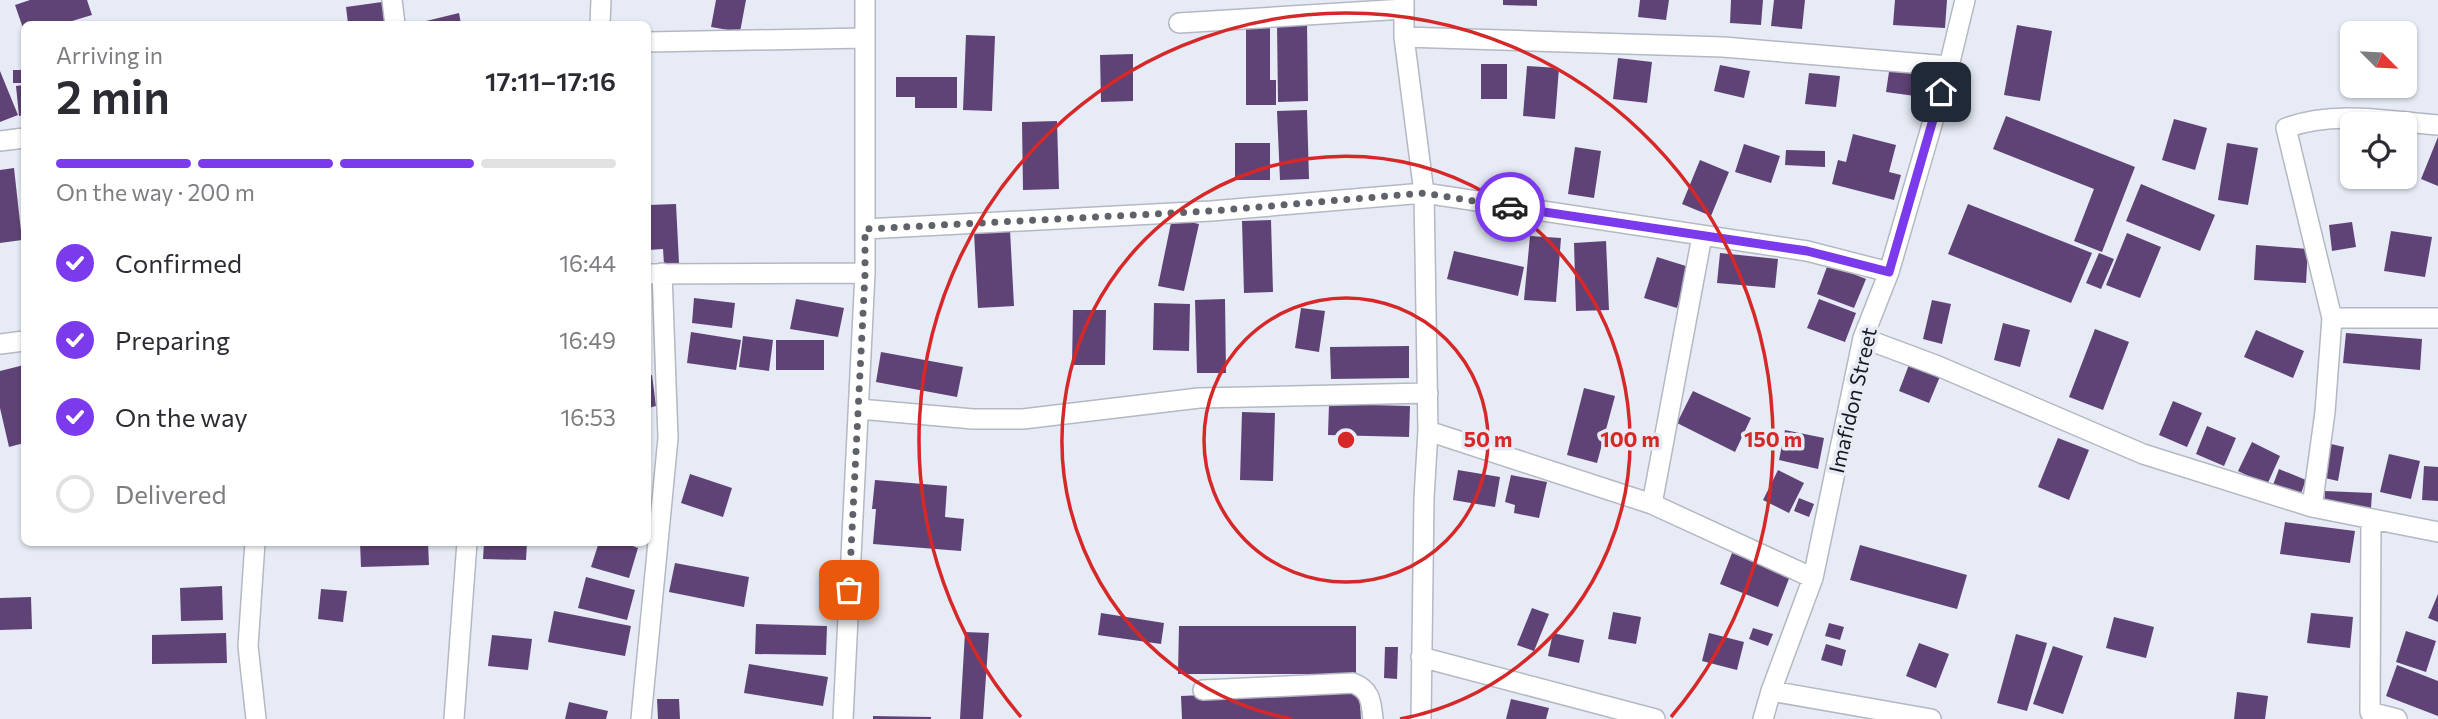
<!DOCTYPE html>
<meta charset="utf-8">
<style>
:root{--surface:#fff;--page:#f2f2f3;--text:#2b2b33;--muted:#7c7c81;--line:#e1e1e2;--accent:#7c3aed}
body{margin:0;font-family:Commissioner,sans-serif;background:var(--page);color:var(--text);height:100vh;display:flex;flex-direction:column;font-size:26px;white-space:nowrap}
*{box-sizing:border-box;margin:0}
p{font-size:23px;color:var(--muted)}
.icon{flex:none;width:38px;height:38px;fill:none;stroke:currentColor;stroke-width:2;stroke-linecap:round;stroke-linejoin:round}
.map{position:relative;flex:1;overflow:hidden}
.details{position:absolute;left:21px;top:21px;width:630px;height:525px;display:flex;flex-direction:column;background:var(--surface);border-radius:10px;box-shadow:0 2px 5px #0004}
.details>*{flex:none}
.needle{width:46px;rotate:114deg}
.fabs{position:absolute;left:2340px;top:21px;display:grid;gap:14px}
.fabs a{display:grid;place-items:center;width:77px;height:77px;border-radius:10px;background:var(--surface);box-shadow:0 2px 5px #0004;font-size:35px}
.pin{position:absolute;display:grid;place-items:center;width:60px;height:60px;color:#fff;margin:-30px;border-radius:14px;box-shadow:0 4px 10px #0006}
.courier{position:absolute;display:grid;place-items:center;width:70px;height:70px;margin:-35px;border:5px solid #7c3aed;border-radius:50%;background:#fff;color:#222;box-shadow:0 2px 9px #0007}
.headline em{font-style:normal;font-weight:600}
.headline div{display:flex;flex-direction:column-reverse}
.headline{display:flex;align-items:center;justify-content:space-between;height:119px;padding:0 35px}
h1{font-size:46px;font-weight:600;line-height:52px}
.bar{display:grid;grid-template-columns:repeat(4,1fr);gap:10px 7px;align-content:center;height:84px;padding:0 35px}
.bar i{height:9px;border-radius:5px;background:var(--line)}
.bar .selected{background:var(--accent)}
.bar p{grid-column:span 4}
ol{padding:0 35px;list-style:none}
li{display:flex;align-items:center;gap:21px;height:77px}
li p{margin-inline-start:auto}
li .icon{padding:7px;border-radius:50%;background:var(--accent);color:#fff;stroke-width:4}
li:last-child{color:var(--muted)}
li i{width:38px;height:38px;border:4px solid var(--line);border-radius:50%}
.map>svg:first-child{display:block}
.building{fill:#604376}
.lines{fill:none;stroke-linecap:round;stroke-linejoin:round}
.street-casing{stroke:#b4b8c2;stroke-width:22}
.street{stroke:#fff;stroke-width:19}
.done{stroke:#5f6268;stroke-width:7;stroke-dasharray:0 12.6}
.route{stroke:#7c3aed;stroke-width:9}
.ring{fill:none;stroke:#d62828;stroke-width:3.5}
.labels{text-anchor:middle;dominant-baseline:central;stroke-width:7;stroke-linejoin:round;paint-order:stroke}
.street-label{font-size:21px;fill:#17191c;stroke:#e6ebf5}
.centre{fill:#d62828;stroke:#e6ebf5;stroke-width:3.5}
.ring-label{font-size:21px;text-anchor:middle;font-weight:bold;fill:#d62828;stroke:#e6ebf5;stroke-width:7;stroke-linejoin:round;paint-order:stroke}
</style>
<div class="map">
<svg width="2438" height="719" viewBox="0 0 2438 719">
<rect width="100%" height="100%" fill="#e6ebf5"/>
<path class="building" d="M30,0h57l5,15 -30,9h-38v7l-9,-26z
M716,0h30l-6,32 -29,-5z
M1503,0h34v6l-34,-1z
M1640,0h29l-3,20 -28,-3z
M1731,0h32l-2,25 -31,-2z
M1774,0h31l-3,29 -31,-3z
M1895,0h52l-2,28 -52,-3z
M382,2l3,22h-37l-2,-17z
M459,13l2,11h-38l-1,-2z
M1307,23l1,78 -30,1 -1,-78z
M2017,25l35,6 -12,70 -36,-6z
M1246,26h24v54h6v25h-30z
M966,35l29,1 -3,75 -29,-1z
M1133,54v47l-32,1 -1,-47z
M1618,58l34,4 -5,41 -34,-4z
M1481,64h26v35h-26z
M1720,65l30,6 -6,27 -30,-7z
M1890,65l28,4 -3,27 -29,-4z
M1527,66l32,2 -4,51 -32,-3z
M13,70h11v13h-11z
M0,71l18,44 -18,7z
M1809,73l31,3 -4,31 -31,-3z
M896,77h61v31h-42v-11h-19z
M24,85v30l-5,1 -3,-30z
M1307,110l2,69 -29,1 -3,-69z
M2006,116l129,51 -33,85 -28,-11 20,-52 -101,-40z
M2174,119l33,9 -12,42 -33,-10z
M1057,121l2,68 -36,1 -1,-68z
M1853,134l43,11 -7,27 12,3 -7,25 -62,-16 6,-24 8,2z
M2438,137v49l-17,-7z
M1235,143h35v37h-35z
M2227,143l31,5 -10,57 -30,-5z
M1744,144l36,12 -9,27 -36,-11z
M1575,147l26,4 -7,47 -26,-4z
M1786,150l39,1v16l-40,-2z
M1700,160l29,12 -18,44 -29,-12z
M14,168l8,72 -22,3v-73z
M2141,184l74,31 -15,36 -74,-30z
M676,204l3,59 -15,1 -1,-15 -15,1v-45z
M1968,204l124,49 -21,50 -123,-49z
M1172,218l27,6 -15,67 -26,-5z
M1271,220l2,72 -29,1 -2,-72z
M2352,222l4,25 -24,4 -3,-26z
M1010,230l4,76 -36,2 -4,-76z
M2391,231l41,6 -7,40 -41,-6z
M2127,233l34,14 -21,51 -34,-13z
M1530,236l31,2 -5,64 -32,-2z
M1606,241l3,69 -33,1 -2,-68z
M2256,245l52,4 -2,34 -52,-3z
M1454,251l70,16 -6,29 -71,-17z
M1720,253l58,6 -3,29 -58,-5z
M2099,253l15,6 -13,30 -15,-6z
M1657,257l32,10 -12,41 -33,-10z
M1828,264l38,15 -12,29 -37,-14z
M694,298l41,5 -3,25 -40,-5z
M796,299l48,9 -6,29 -48,-8z
M1225,299l1,74h-29l-2,-73z
M1819,299l37,14 -11,29 -38,-14z
M1932,300l19,4 -9,40 -19,-5z
M1154,303l36,1 -1,47 -36,-1z
M1301,308l24,3 -6,41 -24,-4z
M1073,310h33l-1,55h-33z
M2003,323l27,7 -10,37 -26,-7z
M2095,329l34,13 -26,68 -34,-13z
M2256,330l48,21 -11,27 -49,-21z
M691,332l50,8 -5,30 -49,-7z
M2346,333l76,6 -2,31 -77,-7z
M743,336l30,4 -4,31 -30,-4z
M776,340h48v30h-48z
M1409,346v32l-78,1 -1,-32z
M881,352l82,15 -6,30 -81,-15z
M1910,362l31,12 -12,29 -30,-12z
M24,365v78l-15,4 -9,-39v-37z
M652,375l4,31 -8,2v-32z
M1584,388l31,8 -18,67 -30,-8z
M1693,391l58,27 -16,34 -58,-29z
M2173,401l29,12 -15,34 -28,-12z
M1329,404l81,2 -1,31 -81,-2z
M1242,412l33,1 -2,68 -33,-1z
M2207,426l29,12 -12,28 -28,-12z
M1785,430l39,8 -6,31 -39,-9z
M2058,438l31,12 -20,50 -31,-13z
M2252,442l28,14 -13,29 -29,-14z
M2331,444l13,3 -6,34 -13,-3z
M2389,454l31,7 -9,38 -31,-7z
M2424,466l14,1v34l-16,-1z
M2279,469l27,11 -6,16 -27,-11z
M1458,470l42,7 -5,30 -42,-7z
M1778,470l26,13 -15,30 -26,-13z
M690,474l42,14 -9,29 -42,-14z
M1511,475l36,7 -8,36 -25,-5 1,-8 -10,-3z
M875,480l72,6 -2,31 19,2 -3,32 -88,-7 3,-35h-4z
M2325,491l47,2 -1,15 -47,-1z
M1799,498l15,6 -5,13 -15,-6z
M2285,522l70,9 -5,32 -70,-9z
M360,542h68l1,23 -68,2z
M484,542h43l-1,18 -43,-1z
M599,542h23l16,6 -9,30 -38,-11z
M1860,545l107,30 -10,34 -107,-29z
M1732,553l58,23 -12,31 -58,-23z
M675,563l74,14 -5,30 -75,-15z
M586,577l49,13 -8,30 -49,-12z
M222,586l1,34 -42,1 -1,-33z
M321,589l26,2 -4,31 -25,-3z
M2438,594v28l-10,-4z
M31,597l1,32 -32,1v-32z
M1532,608l17,6 -15,37 -17,-6z
M554,611l77,15 -6,30 -77,-14z
M1613,612l28,5 -5,27 -28,-5z
M1101,613l63,10 -3,21 -63,-9z
M2311,613l42,4 -3,31 -43,-5z
M2114,617l40,10 -8,31 -40,-10z
M1829,623l15,4 -4,13 -15,-4z
M756,624l71,2 -1,29 -71,-1z
M1179,626h177v48h-178z
M1753,628l20,6 -5,12 -19,-7z
M2406,631l30,10 -10,31 -30,-10z
M965,632l24,1 -6,86h-23z
M226,633l1,30 -75,1v-29z
M1553,633l31,7 -5,23 -31,-7z
M1709,633l35,9 -7,28 -35,-9z
M2016,634l31,9 -20,68 -30,-8z
M492,635l40,4 -4,31 -40,-4z
M1919,643l30,11 -13,34 -30,-12z
M1826,644l20,6 -4,16 -21,-6z
M2053,646l30,10 -20,58 -30,-10z
M1385,647h13l-1,32 -13,-1z
M749,664l79,13 -5,29 -79,-13z
M2397,665l41,16v35l-52,-20z
M1359,688l2,31h-179l-1,-23z
M2237,692l31,4 -3,23h-31z
M657,699h22l1,20h-22z
M1511,699l38,9 -3,11h-40z
M569,702l39,9 -2,8h-41z
M873,716l58,1v2h-58z"/>
<g class="lines">
<g class="street-casing">
<path id="street" d="M392,0l3,24
M1404,0v37l20,156 4,238 -4,67 -3,221
M1179,23l225,-14
M600,24l1,-24
M1404,37l319,10 226,19
M648,42l217,-4
M0,141l24,-3
M865,229l346,-18 213,-18 383,58 82,21
M648,274l217,-1
M2332,318h106
M1863,338l75,28 205,88 169,53 126,25
M0,344l24,-3
M859,409l114,10h50l176,-21 229,-5
M1428,431l224,73 161,74
M1652,504l50,-268
M2312,507l13,-95 7,-94 -46,-190c48,-18 102,-7 152,-3
M2371,519l-1,193 27,7
M255,542l-7,104 8,73
M1421,657l234,62
M1203,690l150,-7c18,7 18,19 20,36
M1771,691l160,28
M454,719l13,-177
M641,719l27,-281 -6,-165
M843,719l22,-446v-273
M1763,719l8,-28 42,-113 50,-240 26,-66 60,-206 16,-66"/>
</g>
<use href="#street" class="street"/>
</g>
<g class="lines">
<path class="done" d="M849,590l16,-316v-45l346,-18 213,-18 86,14"/>
<path class="route" d="M1510,207l297,44 82,21 52,-180"/>
</g>
<g class="ring">
<circle cx="1346" cy="440" r="142"/>
<path d="M1292 719A284 284 0 1 1 1400 719"/>
<path d="M1021 717A427 427 0 1 1 1671 717"/>
</g>
<g class="labels">
<g class="street-label">
<text transform="translate(1852 400) rotate(-77)">Imafidon Street</text>
</g>
</g>
<circle cx="1346" cy="440" r="10" class="centre"/>
<g class="ring-label">
<text x="1488" y="447">50 m</text>
<text x="1630" y="447">100 m</text>
<text x="1773" y="447">150 m</text>
</g>
</svg>
<div class="fabs">
<a><svg class="needle" viewBox="-14 -14 28 28"><path d="M0-13l5 13h-10z" fill="#e53935"/><path d="M0 13l5-13h-10z" fill="#7c7c81"/></svg></a>
<a><svg class="icon" aria-label="locate" viewBox="0 0 24 24"><circle cx="12" cy="12" r="6"/><path d="M12 2v4M12 18v4M2 12h4M18 12h4"/></svg></a>
</div>
<div class="pin" style="left:849px;top:590px;background:#ea580c"><svg class="icon" aria-label="bag" viewBox="0 0 24 24"><path d="M5 8h14l-1 12H6zM9 8a3 3 0 0 1 6 0"/></svg></div>
<div class="pin" style="left:1941px;top:92px;background:#1f2937"><svg class="icon" aria-label="home" viewBox="0 0 24 24"><path d="M3 11l9-7 9 7M6 9v11h12V9"/></svg></div>
<div class="courier" style="left:1510px;top:207px"><svg class="icon" aria-label="car" viewBox="0 0 24 24"><path d="M5 17H2v-5l4-1 3-4h7l3 4 3 1v5h-3M9 17h6M6 11h13"/><circle cx="7" cy="17" r="2"/><circle cx="17" cy="17" r="2"/></svg></div>
<section class="details">
<div class="headline"><div><h1>2 min</h1><p>Arriving in</p></div><em>17:11–17:16</em></div>
<div class="bar"><i class="selected"></i><i class="selected"></i><i class="selected"></i><i></i><p>On the way · 200 m</p></div>
<ol>
<li><svg class="icon" aria-label="check" viewBox="0 0 24 24"><path d="M5 12l5 5 9-10"/></svg>Confirmed<p>16:44</p></li>
<li><svg class="icon" aria-label="check" viewBox="0 0 24 24"><path d="M5 12l5 5 9-10"/></svg>Preparing<p>16:49</p></li>
<li><svg class="icon" aria-label="check" viewBox="0 0 24 24"><path d="M5 12l5 5 9-10"/></svg>On the way<p>16:53</p></li>
<li><i></i>Delivered</li>
</ol>
</section>
</div>
